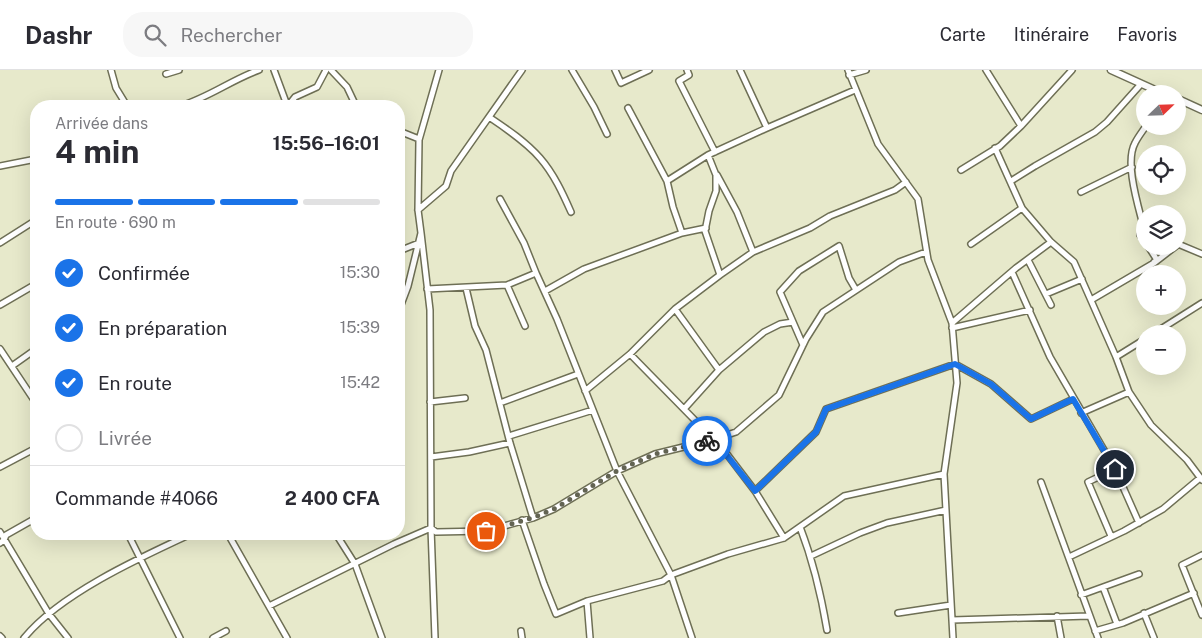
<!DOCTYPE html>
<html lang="fr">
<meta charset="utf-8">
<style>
:root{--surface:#fff;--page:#f7f7f7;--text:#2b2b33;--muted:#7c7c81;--line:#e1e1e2;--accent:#1a73e8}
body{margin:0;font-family:"Public Sans",sans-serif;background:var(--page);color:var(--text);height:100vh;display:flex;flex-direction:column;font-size:19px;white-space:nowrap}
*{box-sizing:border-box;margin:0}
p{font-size:16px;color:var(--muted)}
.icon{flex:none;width:28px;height:28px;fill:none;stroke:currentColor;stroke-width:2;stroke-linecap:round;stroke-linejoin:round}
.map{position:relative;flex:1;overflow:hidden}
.panel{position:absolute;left:30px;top:30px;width:375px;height:440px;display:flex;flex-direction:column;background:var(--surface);border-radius:20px;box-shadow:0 5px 20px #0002}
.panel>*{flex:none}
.needle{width:32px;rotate:67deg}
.buttons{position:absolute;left:1136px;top:15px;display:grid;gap:10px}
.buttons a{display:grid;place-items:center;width:50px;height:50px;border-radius:50%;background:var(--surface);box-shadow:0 5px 20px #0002;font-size:25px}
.pin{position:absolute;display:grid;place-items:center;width:42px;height:42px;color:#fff;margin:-21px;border:2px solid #fff;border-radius:50%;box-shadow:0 1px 5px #0007}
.courier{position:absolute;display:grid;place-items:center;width:50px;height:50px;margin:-25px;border:4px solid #1a73e8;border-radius:50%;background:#fff;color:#222;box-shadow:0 1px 6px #0007}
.overview em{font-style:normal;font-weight:700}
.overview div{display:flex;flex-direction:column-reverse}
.overview{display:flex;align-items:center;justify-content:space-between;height:85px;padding:0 25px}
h1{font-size:32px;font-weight:700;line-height:38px}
.bar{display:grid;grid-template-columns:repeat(4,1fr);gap:8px 5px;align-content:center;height:60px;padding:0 25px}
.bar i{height:6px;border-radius:4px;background:var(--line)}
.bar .on{background:var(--accent)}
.bar p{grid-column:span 4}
.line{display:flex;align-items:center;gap:12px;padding:0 25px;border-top:1px solid var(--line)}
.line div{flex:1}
ol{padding:0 25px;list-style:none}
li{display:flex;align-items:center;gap:15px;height:55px}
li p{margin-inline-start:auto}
li .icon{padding:5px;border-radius:50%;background:var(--accent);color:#fff;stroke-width:4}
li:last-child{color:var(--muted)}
li i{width:28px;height:28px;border:2px solid var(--line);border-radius:50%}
header{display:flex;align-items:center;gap:30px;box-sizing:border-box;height:70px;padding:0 25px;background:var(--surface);border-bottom:1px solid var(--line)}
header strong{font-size:24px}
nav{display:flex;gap:28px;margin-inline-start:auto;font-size:18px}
.search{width:350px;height:45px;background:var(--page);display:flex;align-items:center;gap:12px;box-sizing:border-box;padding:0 18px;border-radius:20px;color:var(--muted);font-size:19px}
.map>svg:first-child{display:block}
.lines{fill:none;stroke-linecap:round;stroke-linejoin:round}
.minor-casing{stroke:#6e6f55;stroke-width:8}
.tertiary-casing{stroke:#6e6f55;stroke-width:9}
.minor{stroke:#fff;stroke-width:5}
.tertiary{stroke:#fff;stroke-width:6}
.done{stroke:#636453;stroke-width:5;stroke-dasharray:0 9}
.route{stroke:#1a73e8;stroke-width:6}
</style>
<header>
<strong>Dashr</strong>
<div class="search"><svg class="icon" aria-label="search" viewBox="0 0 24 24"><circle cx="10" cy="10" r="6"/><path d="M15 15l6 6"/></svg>Rechercher</div>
<nav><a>Carte</a><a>Itinéraire</a><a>Favoris</a></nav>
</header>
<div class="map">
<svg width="1202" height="568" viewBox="0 0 1202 568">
<rect width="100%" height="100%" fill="#e7e9cb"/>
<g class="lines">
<g class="minor-casing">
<path id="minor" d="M111,0l5,18 11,18
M274,0l13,35
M331,0l16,17 9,19
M572,0l22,37 13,27
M615,0l6,13 28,-13
M687,0l2,5 -10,6 36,71
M740,0l27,58
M848,0l30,74 40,55 10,61 24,63 5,60 -13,91 9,164
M986,0l35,56
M166,4l13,-4
M849,5l17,-5
M180,36c28,-8 51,-26 79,-36
M288,36l7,-9 22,-10 9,-17
M628,38l39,73 6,26 9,26
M489,47c18,12 37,25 51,41 14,16 23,36 31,54
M399,61l20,8
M995,78l27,60 29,34 23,20 42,95 13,35 22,33 36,35 15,20
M0,96l36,-7
M961,100l39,-24 21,-20 51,-56
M717,105l20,37 16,40
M667,111l41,-26
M1011,111l24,-15 60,-34 12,-10 34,-38
M1081,122l51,-25
M500,129l24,44 12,30
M418,140l28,-24 5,-15 71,-101
M421,163l9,77 1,218 4,110
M1145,172l-5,-7 4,-6c-5,-21 -20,-66 -9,-86 3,-6 7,-11 11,-17
M0,173l36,-23
M971,174l51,-36
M1178,174l24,10
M1148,176l9,14 -3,2
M399,181l20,-8
M1028,190l23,45
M1012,202l38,85 65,112 24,54
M720,205l33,-23 57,-24 20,-12 65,-26 11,-8
M507,215l18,41
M466,218l9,38 11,24 24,93 23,75
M427,219l80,-4 29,-12 21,46 60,152 54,104 21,63
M545,221l39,-22 98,-36 24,-5
M1046,224l36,-15
M1091,230l63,-37 22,-17
M0,235l36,-21
M675,239l44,61
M399,240l9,-24 13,-53 -3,-23 1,-70 20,-70
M952,253l64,-55 35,-26
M952,258l78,-18
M1153,264l49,-31
M803,275l-23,-53 19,-21 40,-25 10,32 7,12
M0,279l36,54
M630,284l93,95 32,42 29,47
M1116,287l29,-18
M12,296l24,-17
M585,321l45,-37 45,-45 45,-34 -15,-44 4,-20 7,-20v-16l-8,-20 59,-27 88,-38
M430,332l35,-4
M500,333l78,-29
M684,339l35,-39 45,-38 16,-8 13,-2
M1081,343l48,-21
M509,366l84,-26
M431,387l38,-5 41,-9
M0,397l36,-19
M1041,412l57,156
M755,421l61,-59 10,-23 129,-45 36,20 40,35 42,-20
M522,450l22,64 12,30 31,-13 76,-20 8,-6 57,-21 56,-16 60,-42 100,-22
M800,457c13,34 21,67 27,103
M0,462l49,82 19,24
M128,464l52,104
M228,464l59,104
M336,464l19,30 27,74
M1111,466l-23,-54 27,-13
M0,473l4,-3 2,-5 30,-17
M1202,485l-20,10 20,50
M811,486l49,-23 27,-10 59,-13
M1069,487l55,-26 39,-22 37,-31
M1103,517l14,37
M1081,525l58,-21
M587,531l3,37
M269,536l125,-62 37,-16 5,4 50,-1 47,-13 21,-9 63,-38 38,-17 57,-14 24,-8 43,-37 27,-56 17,-27 76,-50 27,-10
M898,543l53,-8
M1144,543l10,25
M1057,546l4,22
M952,550l137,-4
M521,561l1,7
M1095,561l28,-8 71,-30
M0,566l2,2
M24,568c36,-44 115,-80 167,-104
M213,568l13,-7"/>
</g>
<g class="tertiary-casing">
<path id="tertiary" d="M1111,0l53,24
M1178,29l24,11"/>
</g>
<use href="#minor" class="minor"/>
<use href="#tertiary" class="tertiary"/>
</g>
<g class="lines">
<path class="done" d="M486,461l46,-13 22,-9 63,-38 38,-17 52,-13"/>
<path class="route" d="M707,371l5,-1 10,9 33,42 61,-59 10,-23 129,-45 36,20 40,35 42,-20 42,70"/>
</g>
</svg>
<div class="buttons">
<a><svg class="needle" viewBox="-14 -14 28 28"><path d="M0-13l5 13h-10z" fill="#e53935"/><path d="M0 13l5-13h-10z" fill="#7c7c81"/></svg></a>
<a><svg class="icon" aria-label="locate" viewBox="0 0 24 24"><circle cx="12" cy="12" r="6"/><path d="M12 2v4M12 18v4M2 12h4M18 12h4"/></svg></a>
<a><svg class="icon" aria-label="layers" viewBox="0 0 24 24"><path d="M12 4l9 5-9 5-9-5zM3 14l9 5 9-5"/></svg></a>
<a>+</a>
<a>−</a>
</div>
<div class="pin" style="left:486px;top:461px;background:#ea580c"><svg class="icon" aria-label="bag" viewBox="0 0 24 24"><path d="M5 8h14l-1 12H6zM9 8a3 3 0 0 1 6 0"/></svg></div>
<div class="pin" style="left:1115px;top:399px;background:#1f2937"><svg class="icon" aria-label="home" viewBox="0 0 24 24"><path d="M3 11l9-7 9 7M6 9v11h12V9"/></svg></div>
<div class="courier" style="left:707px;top:371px"><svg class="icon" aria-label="bike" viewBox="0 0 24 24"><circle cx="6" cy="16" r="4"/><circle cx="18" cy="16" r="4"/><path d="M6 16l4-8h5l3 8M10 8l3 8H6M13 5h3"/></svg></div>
<section class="panel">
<div class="overview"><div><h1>4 min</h1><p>Arrivée dans</p></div><em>15:56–16:01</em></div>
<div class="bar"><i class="on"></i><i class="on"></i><i class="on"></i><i></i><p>En route · 690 m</p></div>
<ol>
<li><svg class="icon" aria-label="check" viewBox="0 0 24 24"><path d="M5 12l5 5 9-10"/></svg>Confirmée<p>15:30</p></li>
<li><svg class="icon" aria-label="check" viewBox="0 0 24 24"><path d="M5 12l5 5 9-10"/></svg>En préparation<p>15:39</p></li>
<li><svg class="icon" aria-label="check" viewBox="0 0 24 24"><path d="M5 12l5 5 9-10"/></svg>En route<p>15:42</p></li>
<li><i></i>Livrée</li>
</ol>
<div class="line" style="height:65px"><div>Commande #4066</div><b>2 400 CFA</b></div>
</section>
</div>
